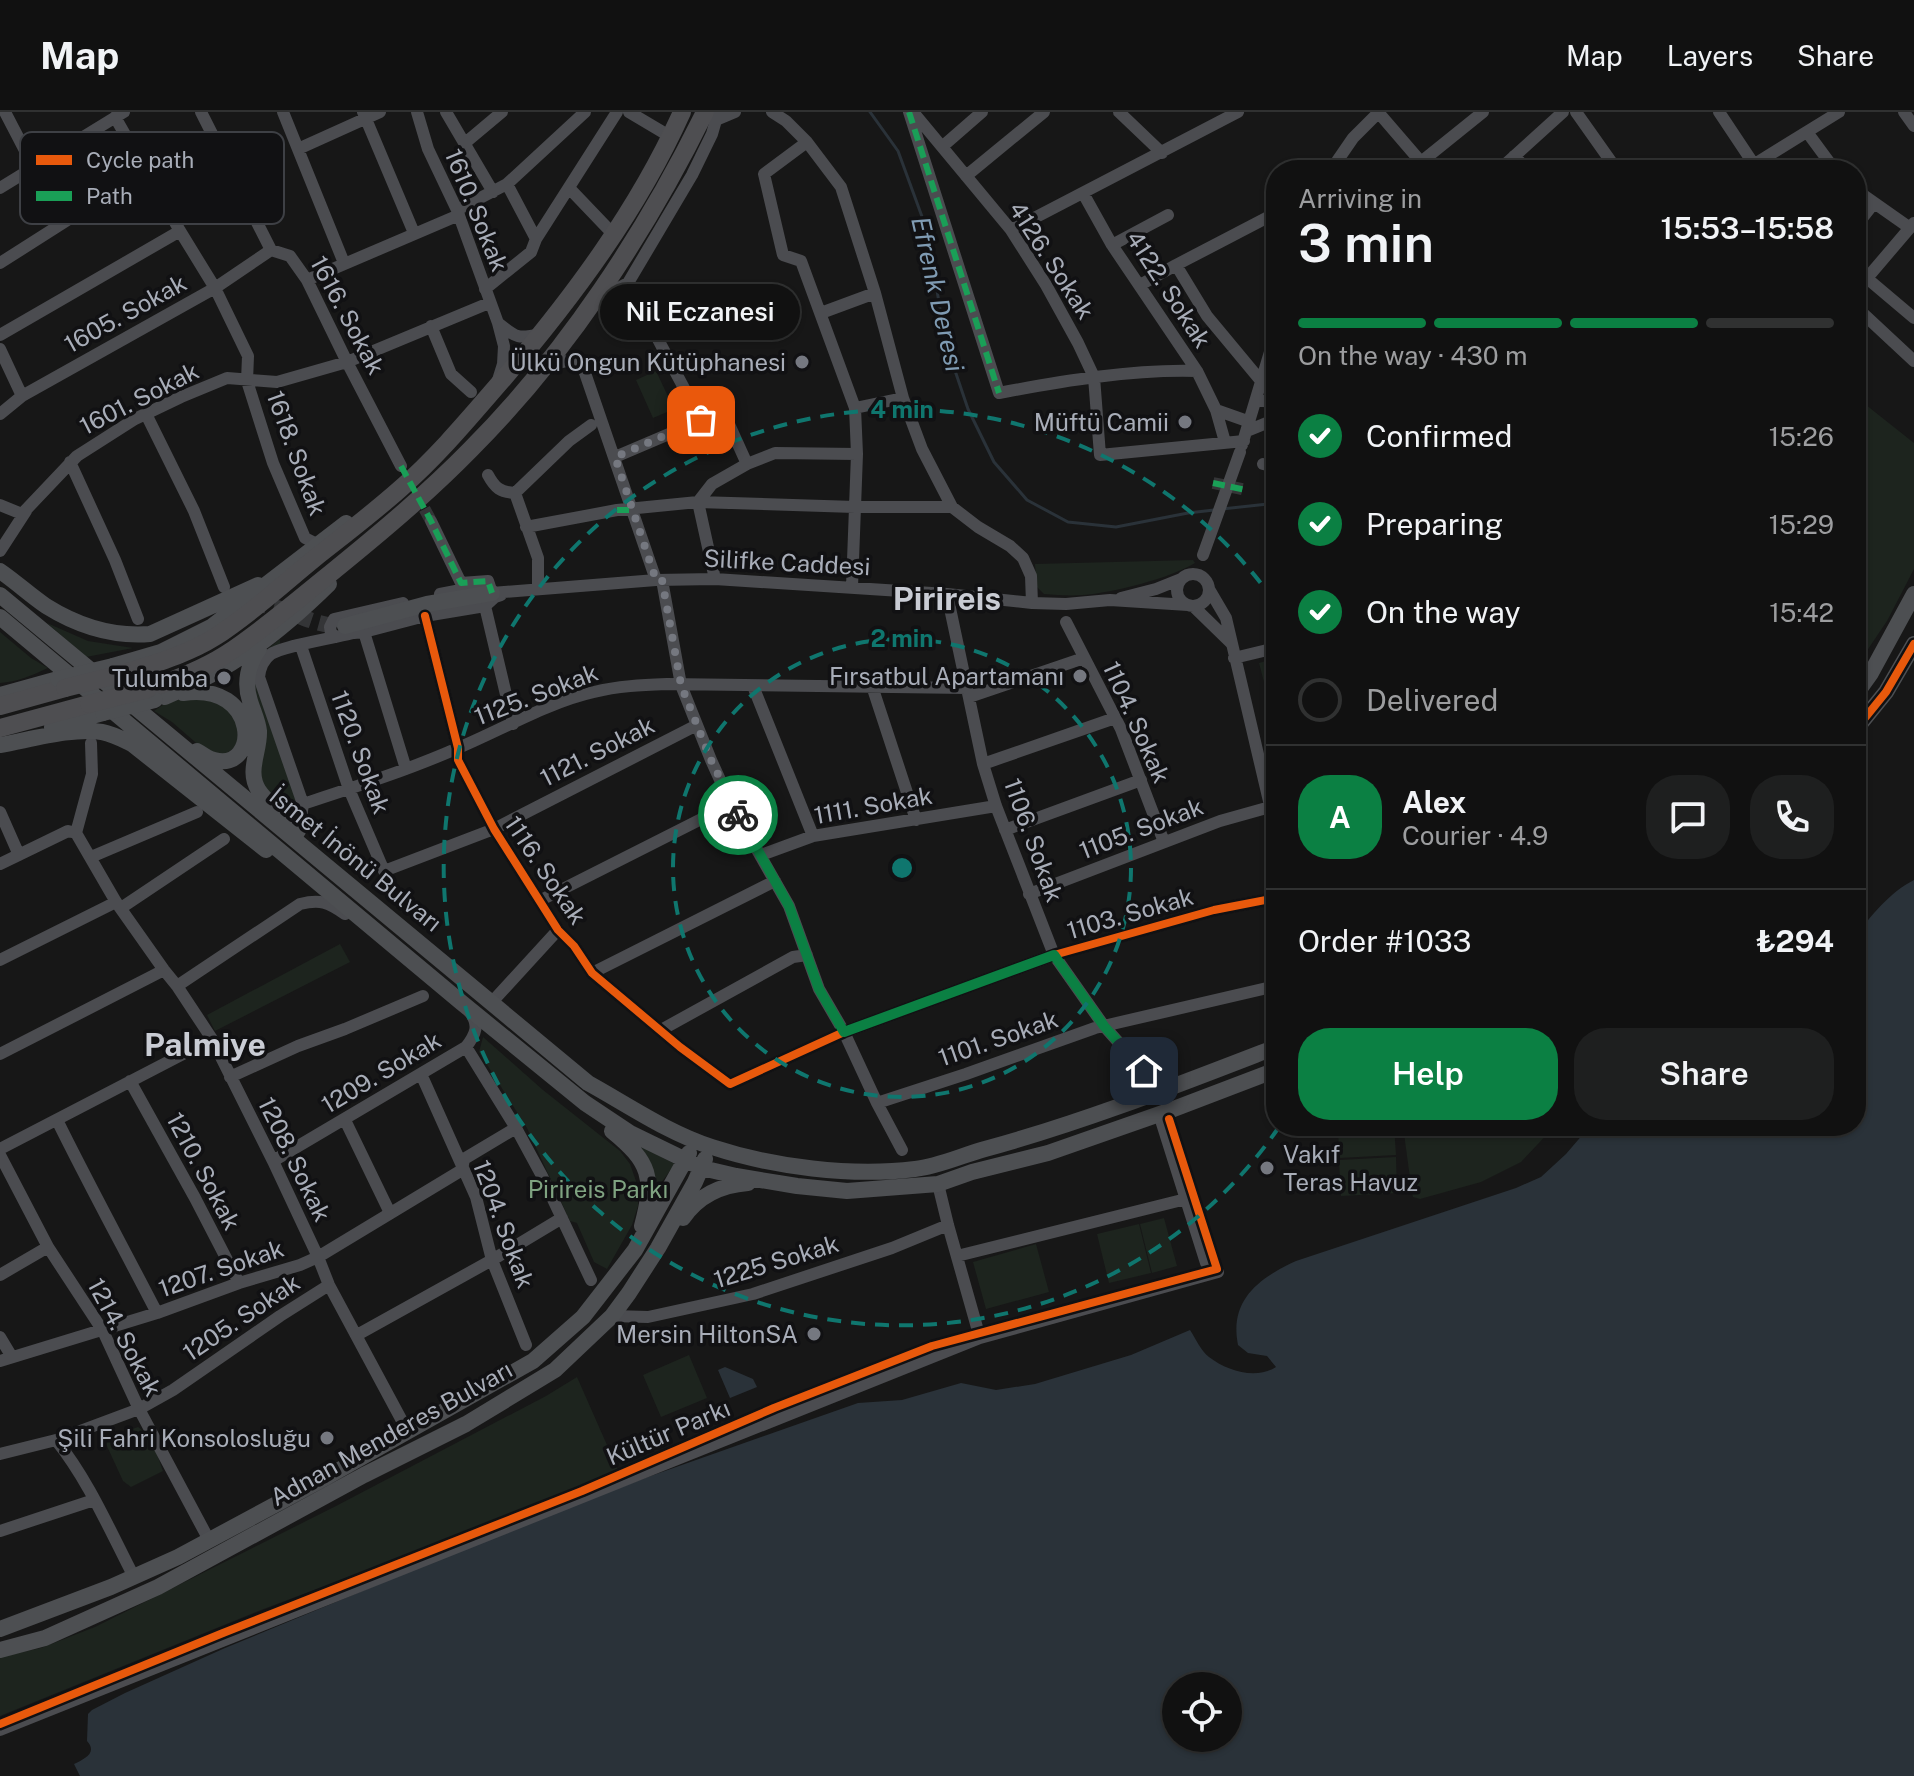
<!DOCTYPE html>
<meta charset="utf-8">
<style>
:root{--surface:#111;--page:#1e1f1f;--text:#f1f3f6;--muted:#9c9d9f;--line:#303131;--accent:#0b8043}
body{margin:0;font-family:"Public Sans",sans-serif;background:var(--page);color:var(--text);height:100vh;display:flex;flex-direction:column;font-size:30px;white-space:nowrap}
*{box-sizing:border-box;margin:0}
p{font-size:26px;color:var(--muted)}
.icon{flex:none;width:44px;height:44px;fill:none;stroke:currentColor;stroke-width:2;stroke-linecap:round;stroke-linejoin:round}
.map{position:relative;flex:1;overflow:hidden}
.drawer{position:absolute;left:1266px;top:48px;width:600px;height:976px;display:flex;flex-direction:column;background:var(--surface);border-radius:32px;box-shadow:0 2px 6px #0004,0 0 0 2px var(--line)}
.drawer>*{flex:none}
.fabs{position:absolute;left:1162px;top:1560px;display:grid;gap:16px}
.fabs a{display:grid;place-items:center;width:80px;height:80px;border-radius:50%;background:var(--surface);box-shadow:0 2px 6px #0004,0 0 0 2px var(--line);font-size:40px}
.pin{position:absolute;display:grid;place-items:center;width:68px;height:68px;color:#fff;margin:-34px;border-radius:16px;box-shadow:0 4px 12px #0006}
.courier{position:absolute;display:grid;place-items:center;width:80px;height:80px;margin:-40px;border:6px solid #0b8043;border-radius:50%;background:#fff;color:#222;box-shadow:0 2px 10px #0007}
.bubble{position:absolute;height:56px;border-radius:28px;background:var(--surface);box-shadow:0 2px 6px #0004,0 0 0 2px var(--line);font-size:26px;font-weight:600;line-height:56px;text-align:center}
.summary em{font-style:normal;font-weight:600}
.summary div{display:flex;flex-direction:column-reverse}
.summary{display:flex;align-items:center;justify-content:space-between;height:136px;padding:0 32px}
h1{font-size:52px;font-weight:600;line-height:60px}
.bar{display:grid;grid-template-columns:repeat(4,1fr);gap:12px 8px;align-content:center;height:96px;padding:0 32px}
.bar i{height:10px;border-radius:6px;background:var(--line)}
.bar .current{background:var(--accent)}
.bar p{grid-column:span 4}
.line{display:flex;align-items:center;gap:20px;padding:0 32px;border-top:2px solid var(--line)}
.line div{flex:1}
.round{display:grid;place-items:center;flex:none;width:84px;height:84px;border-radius:32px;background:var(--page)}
ol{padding:0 32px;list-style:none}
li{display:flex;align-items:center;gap:24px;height:88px}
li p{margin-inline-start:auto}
li .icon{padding:8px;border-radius:50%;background:var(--accent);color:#fff;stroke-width:4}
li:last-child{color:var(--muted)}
li i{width:44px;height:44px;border:4px solid var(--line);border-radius:50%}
.button{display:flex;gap:16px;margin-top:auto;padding:16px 32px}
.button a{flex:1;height:92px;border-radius:32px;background:var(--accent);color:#fff;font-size:32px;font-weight:600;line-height:92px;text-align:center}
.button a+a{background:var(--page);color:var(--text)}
header{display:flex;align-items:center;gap:48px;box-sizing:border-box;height:112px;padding:0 40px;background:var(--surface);border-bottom:2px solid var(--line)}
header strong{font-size:38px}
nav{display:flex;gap:44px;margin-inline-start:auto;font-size:28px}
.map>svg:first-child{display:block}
.green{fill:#1d241e}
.water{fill:#2a3239;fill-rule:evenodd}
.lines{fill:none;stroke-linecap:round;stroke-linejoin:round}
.stream{stroke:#2a3239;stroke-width:3}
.minor-tunnel{stroke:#343537;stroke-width:12;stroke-dasharray:12 6;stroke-linecap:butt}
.major-tunnel{stroke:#343537;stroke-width:16;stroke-dasharray:16 8;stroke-linecap:butt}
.minor{stroke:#4b4c50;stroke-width:12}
.major{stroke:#4d4f52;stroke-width:16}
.highway{stroke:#4e4e51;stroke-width:18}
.minor-bridge{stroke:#4b4c50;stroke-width:12}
.major-bridge{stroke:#4d4f52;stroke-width:16}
.highway-bridge{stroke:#4e4e51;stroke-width:18}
.quiet{stroke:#1a9f57;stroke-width:6;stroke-dasharray:12 6;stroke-linecap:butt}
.cycleway-casing{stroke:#111113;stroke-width:13}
.cycleway{stroke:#e8590c;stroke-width:8}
.done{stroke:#757880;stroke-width:8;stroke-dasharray:0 14.4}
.route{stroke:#0b8043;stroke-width:10}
.ring{fill:none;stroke:#0f766e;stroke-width:4;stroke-dasharray:14 10}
.poi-dot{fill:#757880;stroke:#111113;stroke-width:3}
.labels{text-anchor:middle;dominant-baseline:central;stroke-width:7;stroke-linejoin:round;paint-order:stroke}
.street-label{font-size:24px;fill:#a8adb8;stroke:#111113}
.poi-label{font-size:24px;fill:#a8adb8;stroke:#111113;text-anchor:end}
.park-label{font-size:24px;fill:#7fa381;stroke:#111113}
.water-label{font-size:26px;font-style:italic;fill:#7f9bb3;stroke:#111113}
.district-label{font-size:32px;font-weight:bold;fill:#c9ccd4;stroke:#111113}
.key{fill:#111113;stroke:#3e4045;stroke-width:2}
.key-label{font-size:22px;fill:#a8adb8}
.centre{fill:#0f766e;stroke:#111113;stroke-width:4}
.ring-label{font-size:24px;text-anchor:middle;font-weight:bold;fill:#0f766e;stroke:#111113;stroke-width:7;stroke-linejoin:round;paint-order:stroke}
</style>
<header>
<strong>Map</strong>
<nav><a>Map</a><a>Layers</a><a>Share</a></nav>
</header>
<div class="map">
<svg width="1914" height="1664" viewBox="0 0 1914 1664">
<rect width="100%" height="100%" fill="#171717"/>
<path class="green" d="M656,259l18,38 -21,9 -17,-38z
M1856,285l58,46v126l-27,52 -31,46z
M1193,448l2,3c-24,15 -83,30 -112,32 -13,1 -26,0 -39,-1l-7,-7 -2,-23z
M47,511l41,18 45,7 -47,9z
M0,520l31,26 17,10c-15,7 -31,14 -48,15z
M280,527v5l-24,23 41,137 -5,14 -31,-28 -10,-94 5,-38z
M1276,546v69l-17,-64z
M191,584h16l30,20 1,29 -14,10 -22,-7 -30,-26 -18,-11 10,-7z
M340,832l10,18 -135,69 -8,-16z
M483,925l60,53 77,61 10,13 8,23v19l-6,19 -25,44 -13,-7 -17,-39 -7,-2 -43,-93 -48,-76z
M1338,1014h56l2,29 -57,3z
M1403,1014h38l24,5 12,-5h78l-34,36 -40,20 -61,17 -7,-2 -1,-4z
M636,1032l39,20 -23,31z
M1396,1045l1,36 -56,3 -2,-36z
M1164,1106l13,48 -25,7 -12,-49z
M1139,1112l12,49 -42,10 -12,-49z
M1036,1132l13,48 -63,17 -13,-47z
M689,1243l18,43 -46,19 -18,-42z
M577,1265l41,93 -8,5 -86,36 -263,99 -261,106v-59l41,-9 54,-21 241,-121 210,-110z
M138,1315c13,9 20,29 25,44l-32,16 -8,-6 -17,-37 2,-6z"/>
<path class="water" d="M1914,768v896h-1834l-6,-12c10,-5 24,-11 13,-23l1,-27 4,-4 33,-17 100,-45 270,-112 150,-58 213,-75 44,-3 59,-17 35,7 39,-6 96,-29 59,-25c6,9 11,21 19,27 18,14 47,23 67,10l-9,-11 -19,-3 -10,-8c-9,-45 21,-67 58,-84l220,-73 25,-11 25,-23 24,-28h266v-191c16,-20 34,-43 58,-55zM1176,1574h52v52h-52z
M725,1255l28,12 4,8 -27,11 -12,-28z"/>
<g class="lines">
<path class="stream" d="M870,0l28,39 30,82 17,108 23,68 26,53 33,38 41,22 48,5 72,-14 26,-3
M1222,397l46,-5 8,1"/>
<path class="minor-tunnel" d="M1213,371l33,7
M416,381l15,28"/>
<path class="major-tunnel" d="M250,492c34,-1 59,23 93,22"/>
<path class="minor" d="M5,0l28,54
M201,0l70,138 19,6 17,24 40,82 54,104
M283,0l61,151
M363,0l51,121
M417,0l11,37 29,61 41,113 6,23 -1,18 -5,16
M446,0l47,80
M629,0l42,25
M772,0l14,9 21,21 34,45 34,106 28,105 19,51 30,58 26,20 32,19 13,12 8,18 1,27
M909,0l90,281c63,-12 134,-24 198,-22
M913,0l98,118 35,55 32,58 16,34 6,78 144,-14
M1119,0l43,41
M1378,0l43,50
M1576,0l41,58
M1719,0l38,57
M1904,0l10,14
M115,5l65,114 35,57 33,68 -1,25 26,82 32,75 12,6
M716,8l19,-8
M1807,20l28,38
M807,30l-43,32 19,81 18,6 54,147 2,46 -5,133
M465,31l37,-31
M943,34l39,-34
M298,37l82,-37
M1514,44l14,14
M1331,58l22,-32 26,-26
M1413,58l8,-8 62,-50
M1499,58l64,-58
M1745,58l94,-58
M966,64l78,-64
M507,72l29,55
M0,76l124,-76
M570,77l44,46
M1856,78l54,38
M1083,81l29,52 85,126 19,39
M457,98l50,-26 78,-72
M1856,114l18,-23
M1011,118l227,-118
M1112,133l56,-30
M0,151l146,-93
M1176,153l31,51 54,65
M1856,157l58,49
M307,168l152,-65
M628,171l73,137
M1140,173l36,-20 100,-52
M485,177l46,-37 5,-13 81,-127
M1856,179l58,-68
M597,187l31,-16 64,-108 20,-41 4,-14v-8
M1856,195l58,54
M821,201l54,-20
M498,211c19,15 19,16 43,11
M431,214l20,48 20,18
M0,223l180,-104
M0,237l22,47
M546,254l21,-5 10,1 7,8 72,210
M1256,287l20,5
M855,296l48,-10
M0,302l22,-18 193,-108 56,-38
M146,302l48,97 30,76
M1247,319l29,-12
M1225,330l-9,-32 34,12
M1242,333l34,-113
M615,345l108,-46 24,53
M70,350l45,98 23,59
M1263,352l13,3
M488,363c7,13 12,17 27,18l54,-52 22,-16
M515,381l23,65v31
M0,393l22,9 55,-58 58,-37 46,-22 46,-19 50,4 70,-20 142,-59
M431,409l30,62 27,-2 4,12
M526,415l91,-17 81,-8 157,5h97
M0,439l26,-40
M1177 478a16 16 0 1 1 32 0a16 16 0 1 1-32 0Z
M715,467l-17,-77 14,-18 35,-20 28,-11 82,1
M662,468l19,105 30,75 20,44 58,102 30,83 25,43 33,71 25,47
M1209,477l17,29 50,213
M440,482l26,-5 26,4 164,-13 59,-1 232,15 85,9 34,1 44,-4 78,5
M947,482l36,170 13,42 58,149 50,71 40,45
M1121,486l35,-9 25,-10
M485,494l28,118
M1193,494l38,37
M425,504l33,132v12l36,69 64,101 16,16 18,27 88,74 50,37 114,-52 210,-77 160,-45 62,-12
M1066,510l55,107 43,113
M364,520l42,137
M336,525l-5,-4 -1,-6 4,-8 69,-16
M301,534l48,143 35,82 110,-42 203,-104
M1234,546l42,-10
M753,574l60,150
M872,574l44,134
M969,585l115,-39
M983,652l132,-46
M303,692l-44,-127c1,-9 4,-17 12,-23 12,-8 66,-17 83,-21l10,-1 61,-16 60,-10 10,-9 6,-2
M0,700l19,43
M1005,718l136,-50
M299,720l4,-28c52,-17 105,-34 155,-56 43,-18 91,-46 136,-56 24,-6 48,-7 73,-8l300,4
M76,721l40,69 48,68 13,16 35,53 61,122 45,96 11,28 79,147
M76,721l16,-59 -1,-31
M761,743l52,-19 183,-30
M91,745l106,-45
M0,752l68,-33 8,2
M1029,782l191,-73 50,-14
M541,788l190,-96
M121,796l103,-69
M0,848l116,-58
M592,861l183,-92
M177,874l123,-82c20,-5 28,-2 45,10
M492,890l66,-72
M661,918l132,-73 14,-2
M466,935l50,81 26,48 49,104
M0,942l164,-84
M421,962l55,123 16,63 34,85
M230,965l68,-31 47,-17 78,-33
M130,969l65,117 44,85
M877,991l89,-29 129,-46 181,-42
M1159,1002l47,149
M57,1008c32,65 67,129 100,193
M345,1008l45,93
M0,1037l212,-110
M0,1043l48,92 55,84 36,78 70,131
M273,1049l193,-114c10,-13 14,-22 3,-36
M938,1072l10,41 32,113
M957,1144l229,-57
M0,1163l48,-28
M612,1204l36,1 105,-23 139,-46 56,-23
M357,1223l135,-75 70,-42
M0,1225l12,20
M0,1249l157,-48 82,-30 61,-18 18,-8 144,-87 2,-11 52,-31
M56,1328c33,41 54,91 78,137
M0,1342l56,-14 83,-31 34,-19 107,-74 49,-31
M0,1419l94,-31
M0,1618l980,-392 238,-66"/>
<path class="major" d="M0,459c16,11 30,24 46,35 32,20 67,31 104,28l108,-49
M0,483l588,488c40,22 80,50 124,64 61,20 139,30 203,22 22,-2 48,-14 70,-20 99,-27 195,-65 291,-102
M0,505l462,386 123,100 45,30 72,35 34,8 61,10 50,5 91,-7 34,-12 76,-19 123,-43 105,-40
M345,514l82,-22 65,-11
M259,537c-11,15 -15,34 -9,52 3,10 8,20 9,30 1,21 -13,40 0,60 10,14 27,28 39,40
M113,554l48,-14 50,-25 135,-104
M183,581c77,-12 77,80 31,67 -6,-1 -12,-6 -17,-9
M1856,582l15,-21 43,-79
M0,583l58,-16
M165,585c68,-29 112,-62 164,-113
M52,615l51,-14
M1856,617l30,-37 28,-48
M0,633c29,-5 74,-18 102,-13 11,2 20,7 30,12l134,106
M612,1019c38,31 43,47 30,95
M683,1106c15,-22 38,-33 65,-35
M0,1517l111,-42 67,-30 147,-79 208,-117 50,-44 52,-67 54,-97
M0,1538l45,-12 113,-51 206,-112 102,-51 89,-54 57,-54 17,-23 29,-45 37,-66 10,-23"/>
<path class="highway" d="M125,561c31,-10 63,-19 90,-36 36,-23 68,-53 100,-79 29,-23 58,-45 85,-69 38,-33 71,-73 104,-111 69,-81 134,-168 178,-266
M148,577c27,-9 53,-19 77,-34 37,-24 71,-54 106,-82 48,-39 96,-79 140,-124 95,-95 175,-217 234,-337
M0,594l65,-18
M0,616l89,-24"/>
<path class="minor-bridge" d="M1203,443l37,-103"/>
<path class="major-bridge" d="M58,567l55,-13
M103,601l52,-13"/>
<path class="highway-bridge" d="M65,576l60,-15
M89,592l59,-15"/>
<path class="quiet" d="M909,0l90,281
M401,354l30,55 30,62 27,-2 4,12
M1213,371l33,7
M617,398h14"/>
<g class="cycleway-casing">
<path id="cycleway" d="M425,504l33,132v12l36,69 64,101 16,16 18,27 88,74 50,37 114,-52 210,-77 160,-45 62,-12
M1856,617l30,-37 28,-48
M0,1612l223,-91 359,-142 192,-83 158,-62 285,-77 -48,-150"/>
</g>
<use href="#cycleway" class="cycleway"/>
</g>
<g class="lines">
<path class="done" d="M701,308l-86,37 41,123h6l19,105 30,75 27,55"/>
<path class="route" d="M738,703l51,91 30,83 25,43 210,-77 50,71 40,45"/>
</g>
<g class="ring">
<circle cx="902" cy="756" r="229"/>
<path d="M1279 1015A458 458 0 1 1 1275 490"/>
</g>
<g class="poi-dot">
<circle cx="802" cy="250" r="8"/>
<circle cx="1185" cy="310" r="8"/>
<circle cx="1080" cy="564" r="8"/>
<circle cx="224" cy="566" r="8"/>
<circle cx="1267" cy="1056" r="8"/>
<circle cx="814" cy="1222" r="8"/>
<circle cx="327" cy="1326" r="8"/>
</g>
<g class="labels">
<g class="street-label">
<text transform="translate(477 98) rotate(68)">1610. Sokak</text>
<text transform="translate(1052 148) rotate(57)">4126. Sokak</text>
<text transform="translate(1169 177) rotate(57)">4122. Sokak</text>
<text transform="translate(125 201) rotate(-29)">1605. Sokak</text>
<text transform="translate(348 203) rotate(62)">1616. Sokak</text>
<text transform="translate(139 286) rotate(-27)">1601. Sokak</text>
<text transform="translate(297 341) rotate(70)">1618. Sokak</text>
<text transform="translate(787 450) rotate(3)">Silifke Caddesi</text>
<text transform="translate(536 582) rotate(-21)">1125. Sokak</text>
<text transform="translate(1137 610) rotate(66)">1104. Sokak</text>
<text transform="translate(597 639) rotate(-27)">1121. Sokak</text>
<text transform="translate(361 640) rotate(70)">1120. Sokak</text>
<text transform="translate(873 693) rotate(-10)">1111. Sokak</text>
<text transform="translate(1141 716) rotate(-21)">1105. Sokak</text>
<text transform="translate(1034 728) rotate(70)">1106. Sokak</text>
<text transform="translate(356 747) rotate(39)">İsmet İnönü Bulvarı</text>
<text transform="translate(546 758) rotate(56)">1116. Sokak</text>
<text transform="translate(1130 801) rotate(-16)">1103. Sokak</text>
<text transform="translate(998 926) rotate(-19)">1101. Sokak</text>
<text transform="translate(381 960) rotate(-31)">1209. Sokak</text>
<text transform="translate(295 1047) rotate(64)">1208. Sokak</text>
<text transform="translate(204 1059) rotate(62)">1210. Sokak</text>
<text transform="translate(504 1112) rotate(70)">1204. Sokak</text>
<text transform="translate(776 1149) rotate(-17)">1225 Sokak</text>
<text transform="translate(221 1156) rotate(-19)">1207. Sokak</text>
<text transform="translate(241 1205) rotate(-34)">1205. Sokak</text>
<text transform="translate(125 1225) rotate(62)">1214. Sokak</text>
<text transform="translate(668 1320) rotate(-23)">Kültür Parkı</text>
<text transform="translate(391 1321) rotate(-29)">Adnan Menderes Bulvarı</text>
</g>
<g class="poi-label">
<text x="786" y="250">Ülkü Ongun Kütüphanesi</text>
<text x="1169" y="310">Müftü Camii</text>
<text x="1064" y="564">Fırsatbul Apartamanı</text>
<text x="208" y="566">Tulumba</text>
<text x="1283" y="1042" text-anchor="start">Vakıf<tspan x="1283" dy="28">Teras Havuz</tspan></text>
<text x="798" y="1222">Mersin HiltonSA</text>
<text x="311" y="1326">Şili Fahri Konsolosluğu</text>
</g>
<g class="park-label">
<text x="598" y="1077">Pirireis Parkı</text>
</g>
<g class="water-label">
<text transform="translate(938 182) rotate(77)">Efrenk Deresi</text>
</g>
<g class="district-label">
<text x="947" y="486">Pirireis</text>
<text x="205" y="932">Palmiye</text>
</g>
</g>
<rect x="20" y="20" width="264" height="92" rx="12" class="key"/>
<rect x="36" y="43" width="36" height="10" fill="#e8590c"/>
<rect x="36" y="79" width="36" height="10" fill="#1a9f57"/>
<g class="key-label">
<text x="86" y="56">Cycle path</text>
<text x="86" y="92">Path</text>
</g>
<circle cx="902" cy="756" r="12" class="centre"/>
<g class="ring-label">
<text x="902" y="306">4 min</text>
<text x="902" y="535">2 min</text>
</g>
</svg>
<div class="fabs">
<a><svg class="icon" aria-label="locate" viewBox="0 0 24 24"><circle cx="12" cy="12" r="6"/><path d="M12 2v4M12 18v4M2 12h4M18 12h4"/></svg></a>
</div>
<div class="pin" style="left:701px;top:308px;background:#ea580c"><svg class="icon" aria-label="bag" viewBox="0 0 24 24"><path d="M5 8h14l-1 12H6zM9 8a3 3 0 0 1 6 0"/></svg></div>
<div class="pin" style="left:1144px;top:959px;background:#1f2937"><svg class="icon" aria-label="home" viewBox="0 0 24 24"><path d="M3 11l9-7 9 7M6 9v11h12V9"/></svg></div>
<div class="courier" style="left:738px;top:703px"><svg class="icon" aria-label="bike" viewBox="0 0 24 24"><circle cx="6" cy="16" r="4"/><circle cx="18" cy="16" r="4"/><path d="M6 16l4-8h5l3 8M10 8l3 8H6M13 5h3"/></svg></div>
<div class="bubble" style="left:600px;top:172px;width:200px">Nil Eczanesi</div>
<section class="drawer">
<div class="summary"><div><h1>3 min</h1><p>Arriving in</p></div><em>15:53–15:58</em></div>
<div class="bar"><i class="current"></i><i class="current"></i><i class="current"></i><i></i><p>On the way · 430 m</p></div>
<ol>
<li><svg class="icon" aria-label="check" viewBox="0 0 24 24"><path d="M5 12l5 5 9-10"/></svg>Confirmed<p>15:26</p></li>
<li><svg class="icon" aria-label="check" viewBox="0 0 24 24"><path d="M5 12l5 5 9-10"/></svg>Preparing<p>15:29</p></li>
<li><svg class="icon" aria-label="check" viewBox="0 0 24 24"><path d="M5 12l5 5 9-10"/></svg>On the way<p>15:42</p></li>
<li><i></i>Delivered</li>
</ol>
<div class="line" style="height:144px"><b class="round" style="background:var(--accent);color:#fff">A</b><div><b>Alex</b><p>Courier · 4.9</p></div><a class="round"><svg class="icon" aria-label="chat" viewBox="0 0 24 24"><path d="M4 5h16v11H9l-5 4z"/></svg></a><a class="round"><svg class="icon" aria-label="phone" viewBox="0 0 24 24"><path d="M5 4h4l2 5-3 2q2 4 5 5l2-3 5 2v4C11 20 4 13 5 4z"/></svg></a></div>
<div class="line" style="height:104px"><div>Order #1033</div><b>₺294</b></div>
<div class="button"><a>Help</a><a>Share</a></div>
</section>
</div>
